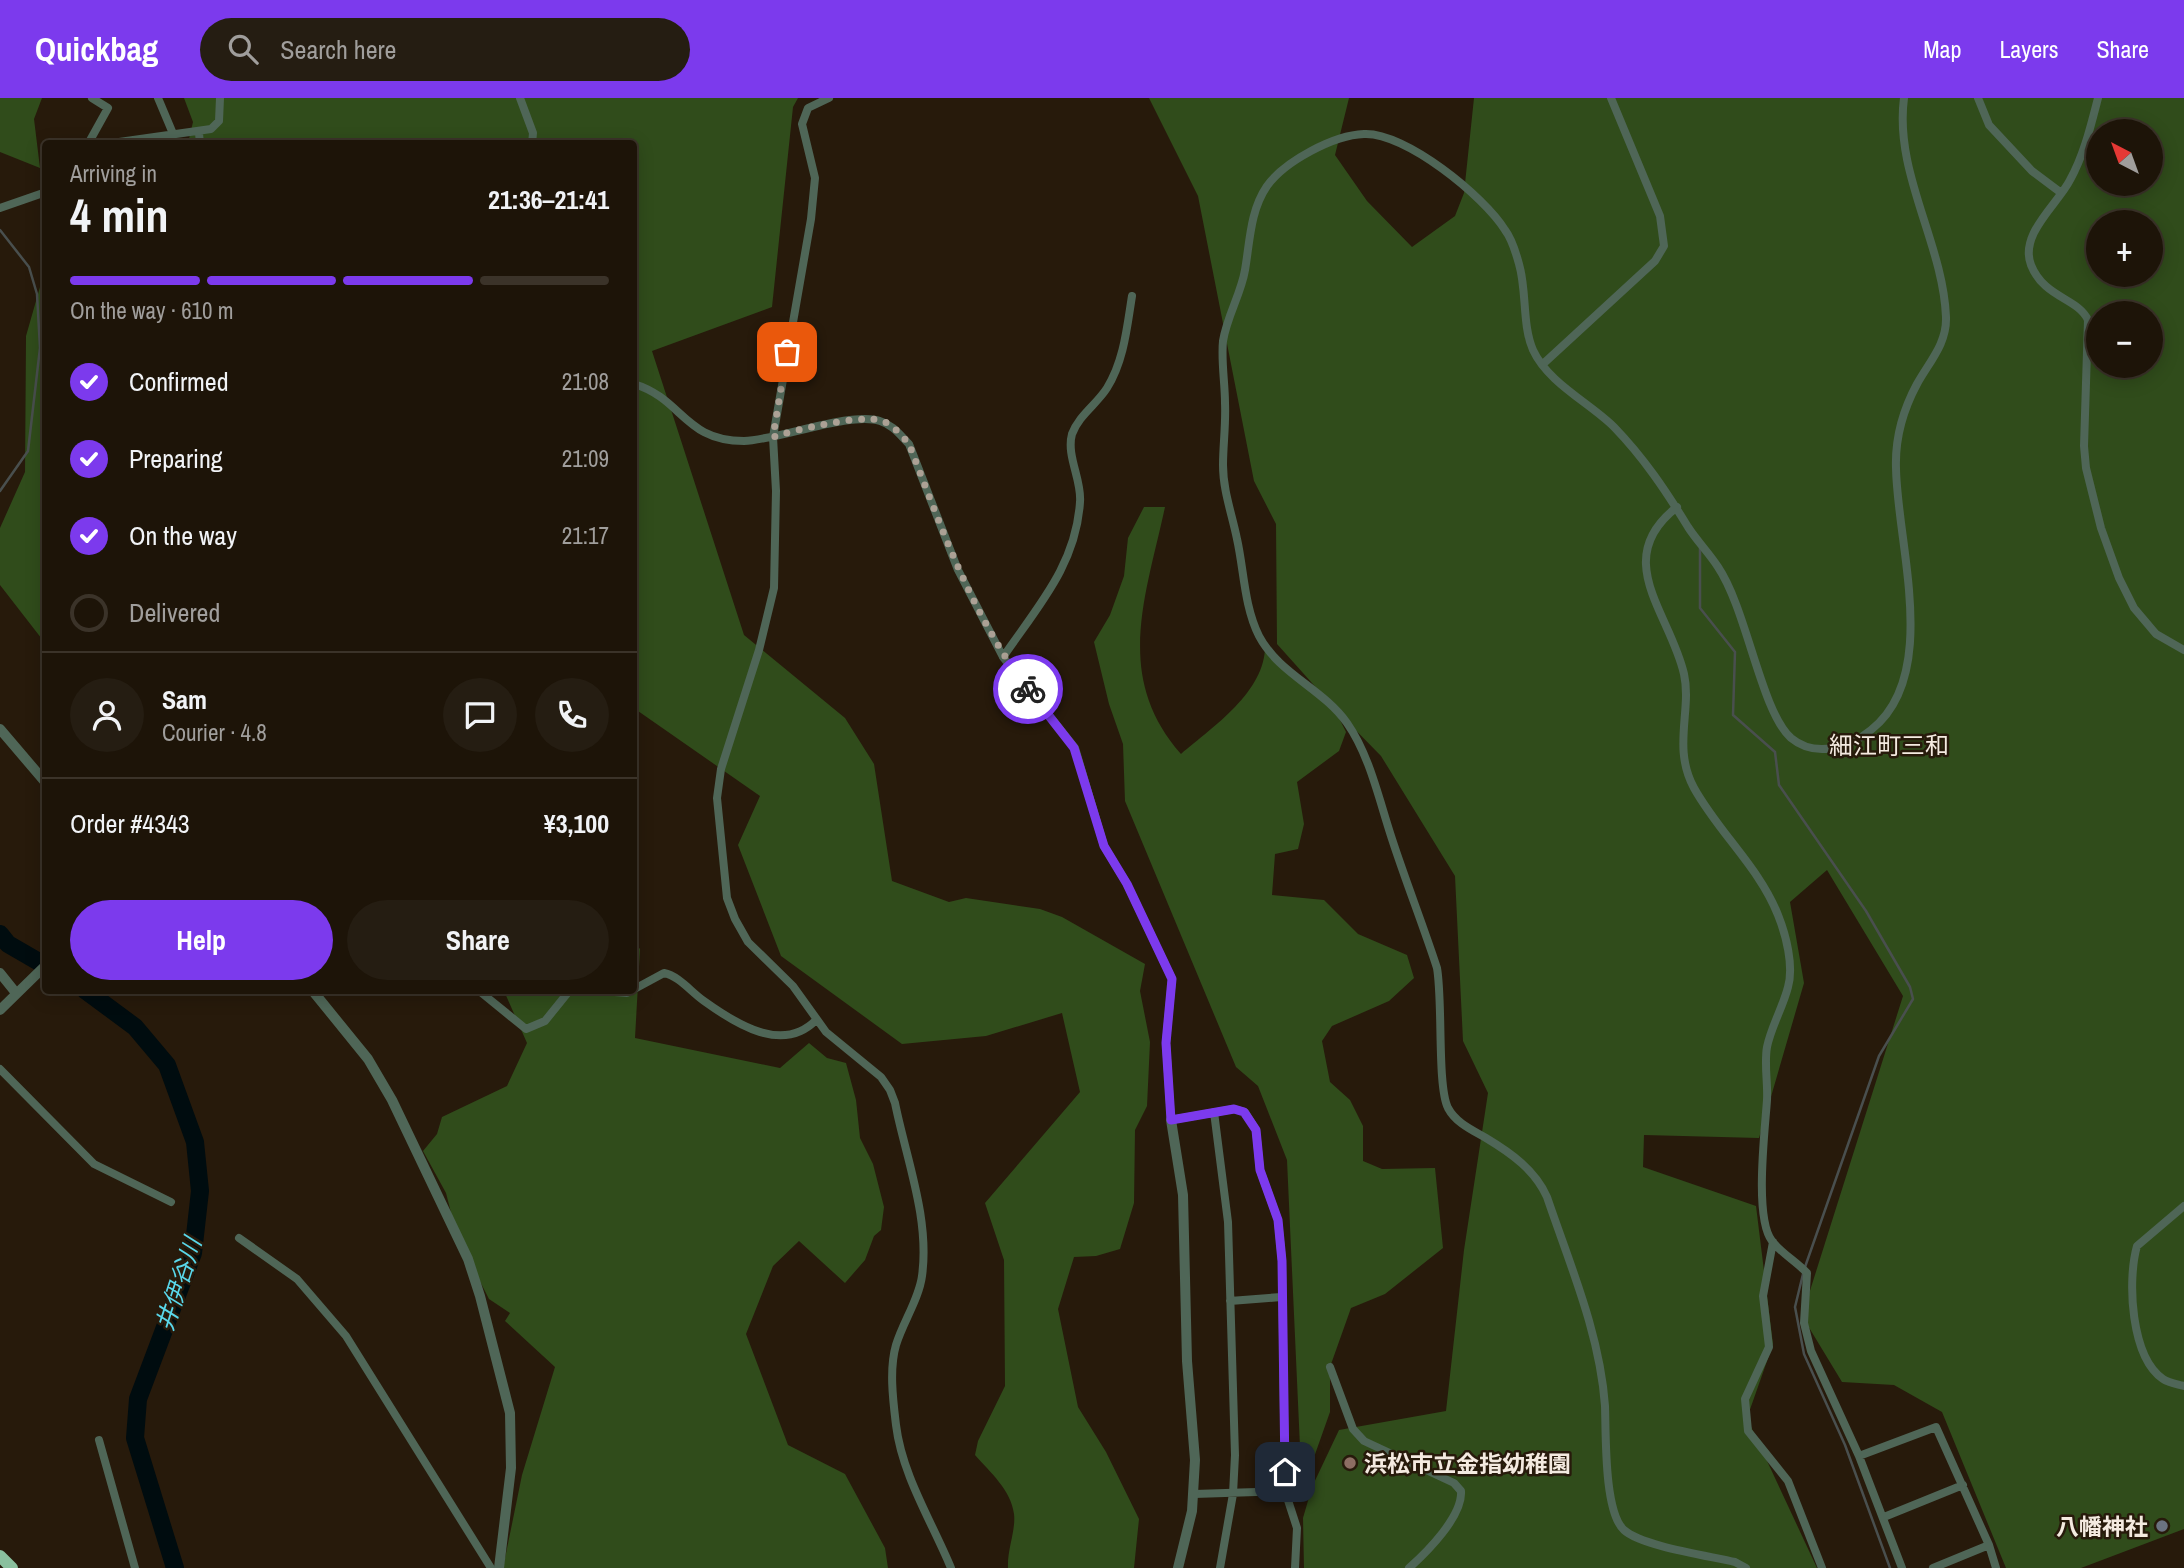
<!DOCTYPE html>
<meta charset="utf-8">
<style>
:root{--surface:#1d1408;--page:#251d12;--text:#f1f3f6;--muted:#a09e9c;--line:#3b3329;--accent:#7c3aed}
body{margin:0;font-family:"Archivo Narrow","Noto Sans JP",sans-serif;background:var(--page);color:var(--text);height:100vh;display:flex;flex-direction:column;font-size:26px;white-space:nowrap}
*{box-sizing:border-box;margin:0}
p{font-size:23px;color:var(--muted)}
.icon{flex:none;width:38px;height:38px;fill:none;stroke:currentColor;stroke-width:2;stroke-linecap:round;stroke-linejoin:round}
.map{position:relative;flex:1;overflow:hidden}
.details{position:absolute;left:42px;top:42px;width:595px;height:854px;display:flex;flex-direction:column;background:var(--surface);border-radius:7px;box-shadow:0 4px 18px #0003,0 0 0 2px var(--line)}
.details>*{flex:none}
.needle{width:46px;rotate:319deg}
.controls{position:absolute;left:2086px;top:21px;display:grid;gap:14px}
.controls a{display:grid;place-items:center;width:77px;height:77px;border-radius:50%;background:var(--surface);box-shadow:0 4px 18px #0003,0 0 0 2px var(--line);font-size:35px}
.pin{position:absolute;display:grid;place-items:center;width:60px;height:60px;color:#fff;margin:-30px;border-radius:14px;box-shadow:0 4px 10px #0006}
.courier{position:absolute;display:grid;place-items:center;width:70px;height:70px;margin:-35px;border:5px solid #7c3aed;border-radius:50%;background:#fff;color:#222;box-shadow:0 2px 9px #0007}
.head em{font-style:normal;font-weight:700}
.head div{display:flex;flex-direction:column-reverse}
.head{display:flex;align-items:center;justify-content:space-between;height:119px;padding:0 28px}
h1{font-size:46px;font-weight:700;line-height:52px}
.bar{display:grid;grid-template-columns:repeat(4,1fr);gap:10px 7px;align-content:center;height:84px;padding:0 28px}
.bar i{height:9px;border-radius:5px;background:var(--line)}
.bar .on{background:var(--accent)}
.bar p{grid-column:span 4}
.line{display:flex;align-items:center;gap:18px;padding:0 28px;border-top:2px solid var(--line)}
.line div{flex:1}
.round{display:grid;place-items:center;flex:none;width:74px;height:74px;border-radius:37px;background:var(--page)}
ol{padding:0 28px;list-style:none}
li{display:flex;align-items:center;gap:21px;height:77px}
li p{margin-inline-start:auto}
li .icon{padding:7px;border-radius:50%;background:var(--accent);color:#fff;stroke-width:4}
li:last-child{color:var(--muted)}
li i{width:38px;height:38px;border:4px solid var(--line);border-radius:50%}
.cta{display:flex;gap:14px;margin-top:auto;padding:14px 28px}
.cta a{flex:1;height:80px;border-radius:42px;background:var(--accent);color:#fff;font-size:28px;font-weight:700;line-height:80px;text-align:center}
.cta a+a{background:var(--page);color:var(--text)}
header{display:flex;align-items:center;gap:42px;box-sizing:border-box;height:98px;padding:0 35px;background:var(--accent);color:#fff}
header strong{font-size:33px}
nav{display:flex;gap:38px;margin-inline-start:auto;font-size:24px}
.search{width:490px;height:63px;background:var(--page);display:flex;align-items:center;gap:18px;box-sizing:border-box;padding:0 24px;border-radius:38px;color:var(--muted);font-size:26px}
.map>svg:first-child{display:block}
.forest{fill:#304c1b;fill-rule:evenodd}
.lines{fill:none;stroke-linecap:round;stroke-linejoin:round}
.stream{stroke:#494f4e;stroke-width:2.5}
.river{stroke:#000c0f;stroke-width:18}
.minor{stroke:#4f6657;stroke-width:8}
.tertiary{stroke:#4f6657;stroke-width:10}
.trunk{stroke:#8ac09e;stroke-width:12}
.done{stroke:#aca195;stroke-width:7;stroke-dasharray:0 12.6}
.route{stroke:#7c3aed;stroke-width:9}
.education-dot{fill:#8d6e63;stroke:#271a0b;stroke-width:2.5}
.worship-dot{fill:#6b7280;stroke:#271a0b;stroke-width:2.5}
.labels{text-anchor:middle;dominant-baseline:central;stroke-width:5;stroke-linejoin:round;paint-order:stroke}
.poi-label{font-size:23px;font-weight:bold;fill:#f4eae0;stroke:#271a0b;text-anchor:start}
.neighbourhood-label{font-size:24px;fill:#f4eae0;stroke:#271a0b}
.water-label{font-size:24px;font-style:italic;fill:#59d7ea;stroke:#271a0b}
</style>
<header>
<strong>Quickbag</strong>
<div class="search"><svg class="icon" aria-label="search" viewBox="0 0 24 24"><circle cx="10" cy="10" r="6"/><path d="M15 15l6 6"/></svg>Search here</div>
<nav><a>Map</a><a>Layers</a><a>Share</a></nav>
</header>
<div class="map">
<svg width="2184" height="1470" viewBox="0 0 2184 1470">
<rect width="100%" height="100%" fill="#271a0b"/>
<path class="forest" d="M0,0h42l-8,21 6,49 -40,-16z
M184,0h614l-5,9 -21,200 -120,44 92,284 101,83 29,46 18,117 57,21 17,-4 74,11 22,8 83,47 -5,27 10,51 -3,64 -12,24 -1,73 -14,46 -24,7 -22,1 -16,52 20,98 28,45 33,67 -5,49h-126c-1,-18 8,-38 6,-54 -3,-24 -24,-42 -39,-59l3,-14 27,-55 -1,-126 -19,-57 95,-111 -18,-79 -76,23 -84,8 -121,-88 -43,-111 22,-49 -122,-85 -1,8 -3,2v-577l-446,-1 5,-21z
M1149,0h200l-14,57 32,46 45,46 43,-31 9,-23 10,-95h710v1431l-103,39h-75l-64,-156 -48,-27 -52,-3 -40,-66 101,-320 -76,-126 -37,32 14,81 -45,155 -115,-3 -1,32 113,39 17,138 -26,74 70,150h-513l-1,-50 9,-31 27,-57 107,-19 18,-161 24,-157 -25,-52 -8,-165 -74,-120 -47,-48 12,24 -7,19 -42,31 7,42 -6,25 -23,5 -3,41 52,5 34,34 49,21 7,23 -25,23 -57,25 -10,15 8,41 20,18 13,26v35l19,8 53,-1 8,80 -58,46 -34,14 -21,59v45l-28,79 -15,-331 -29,-74 -22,-19 -111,-266 -2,-57 -14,-40 -15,-62 16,-27 14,-39 4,-38 16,-31h21c-19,89 -52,170 16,247 33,-28 85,-63 84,-109l64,57 -52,-58 -1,-120 -22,-43 -56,-285zM2098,33h53v53h-53zM2098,124h53v53h-53zM2098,215h53v53h-53z
M45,184v361l-45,-58v-57l25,-56 1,-136 14,-49z
M634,844l6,7 -5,89 145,30 29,-25 18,15 19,5 10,37 4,38 13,26 11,43 -3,23 -7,6 -9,24 -20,23 -46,-42 -26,25 -27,68 42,111 57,29 40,74 3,20h-385l19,-93 33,-108 -50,-46 5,-8 -21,-14 -32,-63 -11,-43 -23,-42 14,-17 5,-17 65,-31 20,-43 -23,-52 130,-1z"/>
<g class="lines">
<path class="stream" d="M0,132l29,37 8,27 3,54 -12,103 -28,40
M1700,450v60l35,44 -2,63 42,37 4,33 87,126 44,76 3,12 -34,57 -74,211
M1803,1176l-8,33 9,47 41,91 45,123"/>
<path class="river" d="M0,836l8,10 38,22
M85,892l50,37 32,38 28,77 5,49 -7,62 -55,146 -3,39 40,130"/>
<path class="minor" d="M158,0l16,38
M520,0l13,35 -1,11
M829,0l-21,10 -6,16 13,54 -4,41 -38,218 3,54 -2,97 -15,62 -38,119 -4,29 10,100 8,21 13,23 45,44 33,46 55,45 9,13 5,13c11,55 35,116 27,173 -3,23 -19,46 -26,69 -7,24 -3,55 0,80 6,50 36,97 55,143
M1978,0l11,27 43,46 28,21
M2098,0c-7,27 -14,57 -28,82 -12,24 -51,54 -39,85 13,33 47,33 57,55l-4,126 2,22 15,60 18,50 15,30 22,26 28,16
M199,35l1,11
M88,46l20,-36 -16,-10
M105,46l106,-15 8,-8 1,-23
M0,110l46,-16
M1543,266l112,-103 9,-15 -4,-30 -49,-118
M634,286c49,15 50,57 110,57 34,-1 107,-30 136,-20 13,4 20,14 29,23l49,126 45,87 72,91 29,98 23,38 45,95 -6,64 5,77 63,-11 11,3 11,18 4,40 18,50 4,41 3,230 12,37 -2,40
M1677,409c-67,52 -7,106 7,167 8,36 -12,74 10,114 25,45 65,79 84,127 8,20 16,51 10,72 -5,20 -17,40 -21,60 -3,17 1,36 0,53 -2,30 -13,118 5,141 9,12 25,21 35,32l-3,50 7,28 48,105 43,112
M1003,559c35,-51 73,-92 77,-155 2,-22 -14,-46 -8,-68 7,-19 25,-30 35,-46 17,-27 20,-61 25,-92
M478,892l48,39 19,-8 25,-31
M590,892l37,3 37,-20c15,3 27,19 40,28 32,23 79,53 112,19
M0,971l94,95 77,38
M1214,1014l14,110 7,233 -2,39 -13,74
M2184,1108l-47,40c-10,35 -6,111 26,133 6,4 14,5 21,7
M239,1140l58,41 49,57 145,232
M1773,1144l-10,54 6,51 -24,52 3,32 40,50 34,87
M1230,1203l51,-4
M1330,1269l23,62 11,12 90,42 7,8c2,25 -34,61 -52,77
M99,1342l36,128
M1859,1358l77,-29 53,118 7,23
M1194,1396l91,-3
M1884,1419l79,-32
M1746,1470l-11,-6c-25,-6 -94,-16 -111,-32 -20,-18 -18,-96 -19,-124 -5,-72 -35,-141 -58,-209 -12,-27 -36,-44 -61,-59 -14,-8 -30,-15 -38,-30 -11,-22 -5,-106 -11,-140 -14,-43 -31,-86 -45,-129 -13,-39 -22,-83 -45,-116 -25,-35 -68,-49 -88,-87 -15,-30 -15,-66 -22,-97 -5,-25 -14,-48 -14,-74 0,-20 3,-41 2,-62 0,-20 -4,-42 -2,-62 4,-25 18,-47 22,-71 5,-29 5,-59 22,-84 18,-25 67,-51 97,-52 41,-2 120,62 141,96 7,9 11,23 14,34 8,27 3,61 14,86 15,33 57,53 81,77 30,31 52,64 74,100 9,14 21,26 30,40 29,43 43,144 73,171 24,20 58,10 80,-8 70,-55 26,-186 25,-262 -1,-29 7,-58 21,-84 12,-22 30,-40 29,-67 -3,-74 -52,-144 -42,-219
M1933,1470l56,-23"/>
<path class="tertiary" d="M0,631l46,54
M0,875l16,20
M312,892l56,69 24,41 76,159 12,37 30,117 1,55 -12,100
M0,912l46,-45
M1171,1022l12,75 4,166 8,99 -3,51 -14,57"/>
<path class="trunk" d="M0,1458l12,12"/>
</g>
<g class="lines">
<path class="done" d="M787,254l-14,85c22,-7 84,-22 106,-17 13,3 22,15 30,24 33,85 63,172 119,245"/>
<path class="route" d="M1028,591l46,59 30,98 23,38 45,95 -6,64 5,77 63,-11 10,3 12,18 4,40 18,50 4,41 3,211"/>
</g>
<circle class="education-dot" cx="1350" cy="1365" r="7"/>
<circle class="worship-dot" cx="2162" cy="1428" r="7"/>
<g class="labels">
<g class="poi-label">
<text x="1364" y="1365">浜松市立金指幼稚園</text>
<text x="2148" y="1428" text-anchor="end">八幡神社</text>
</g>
<g class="neighbourhood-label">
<text x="1889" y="647">細江町三和</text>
</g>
<g class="water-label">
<text transform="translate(178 1186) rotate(-72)">井伊谷川</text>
</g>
</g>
</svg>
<div class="controls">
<a><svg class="needle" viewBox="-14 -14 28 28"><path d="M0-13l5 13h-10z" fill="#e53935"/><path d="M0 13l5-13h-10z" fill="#a09e9c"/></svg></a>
<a>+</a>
<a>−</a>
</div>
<div class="pin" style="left:787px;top:254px;background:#ea580c"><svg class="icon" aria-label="bag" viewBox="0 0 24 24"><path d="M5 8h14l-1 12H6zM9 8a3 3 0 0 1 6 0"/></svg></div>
<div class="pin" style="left:1285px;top:1374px;background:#1f2937"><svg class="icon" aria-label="home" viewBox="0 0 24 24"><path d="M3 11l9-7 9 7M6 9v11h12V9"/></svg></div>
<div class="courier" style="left:1028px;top:591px"><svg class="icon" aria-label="bike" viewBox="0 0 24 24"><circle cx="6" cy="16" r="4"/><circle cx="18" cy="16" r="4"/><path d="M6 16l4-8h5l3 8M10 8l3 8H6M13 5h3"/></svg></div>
<section class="details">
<div class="head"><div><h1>4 min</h1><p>Arriving in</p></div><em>21:36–21:41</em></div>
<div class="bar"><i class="on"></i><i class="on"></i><i class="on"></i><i></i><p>On the way · 610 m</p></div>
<ol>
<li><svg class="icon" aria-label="check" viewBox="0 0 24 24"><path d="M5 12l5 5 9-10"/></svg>Confirmed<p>21:08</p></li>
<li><svg class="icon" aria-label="check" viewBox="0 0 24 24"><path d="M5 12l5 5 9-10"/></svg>Preparing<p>21:09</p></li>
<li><svg class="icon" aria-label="check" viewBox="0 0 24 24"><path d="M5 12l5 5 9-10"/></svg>On the way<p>21:17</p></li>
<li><i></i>Delivered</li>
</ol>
<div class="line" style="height:126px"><a class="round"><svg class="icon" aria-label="person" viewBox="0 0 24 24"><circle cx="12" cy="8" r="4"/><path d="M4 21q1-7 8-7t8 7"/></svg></a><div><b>Sam</b><p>Courier · 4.8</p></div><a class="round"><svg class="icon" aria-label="chat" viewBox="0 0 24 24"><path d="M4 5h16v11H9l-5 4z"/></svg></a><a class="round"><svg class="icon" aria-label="phone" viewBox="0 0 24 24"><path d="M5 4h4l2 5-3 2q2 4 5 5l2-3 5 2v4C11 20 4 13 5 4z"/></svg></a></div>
<div class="line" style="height:91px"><div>Order #4343</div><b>¥3,100</b></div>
<div class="cta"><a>Help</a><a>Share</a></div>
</section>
</div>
